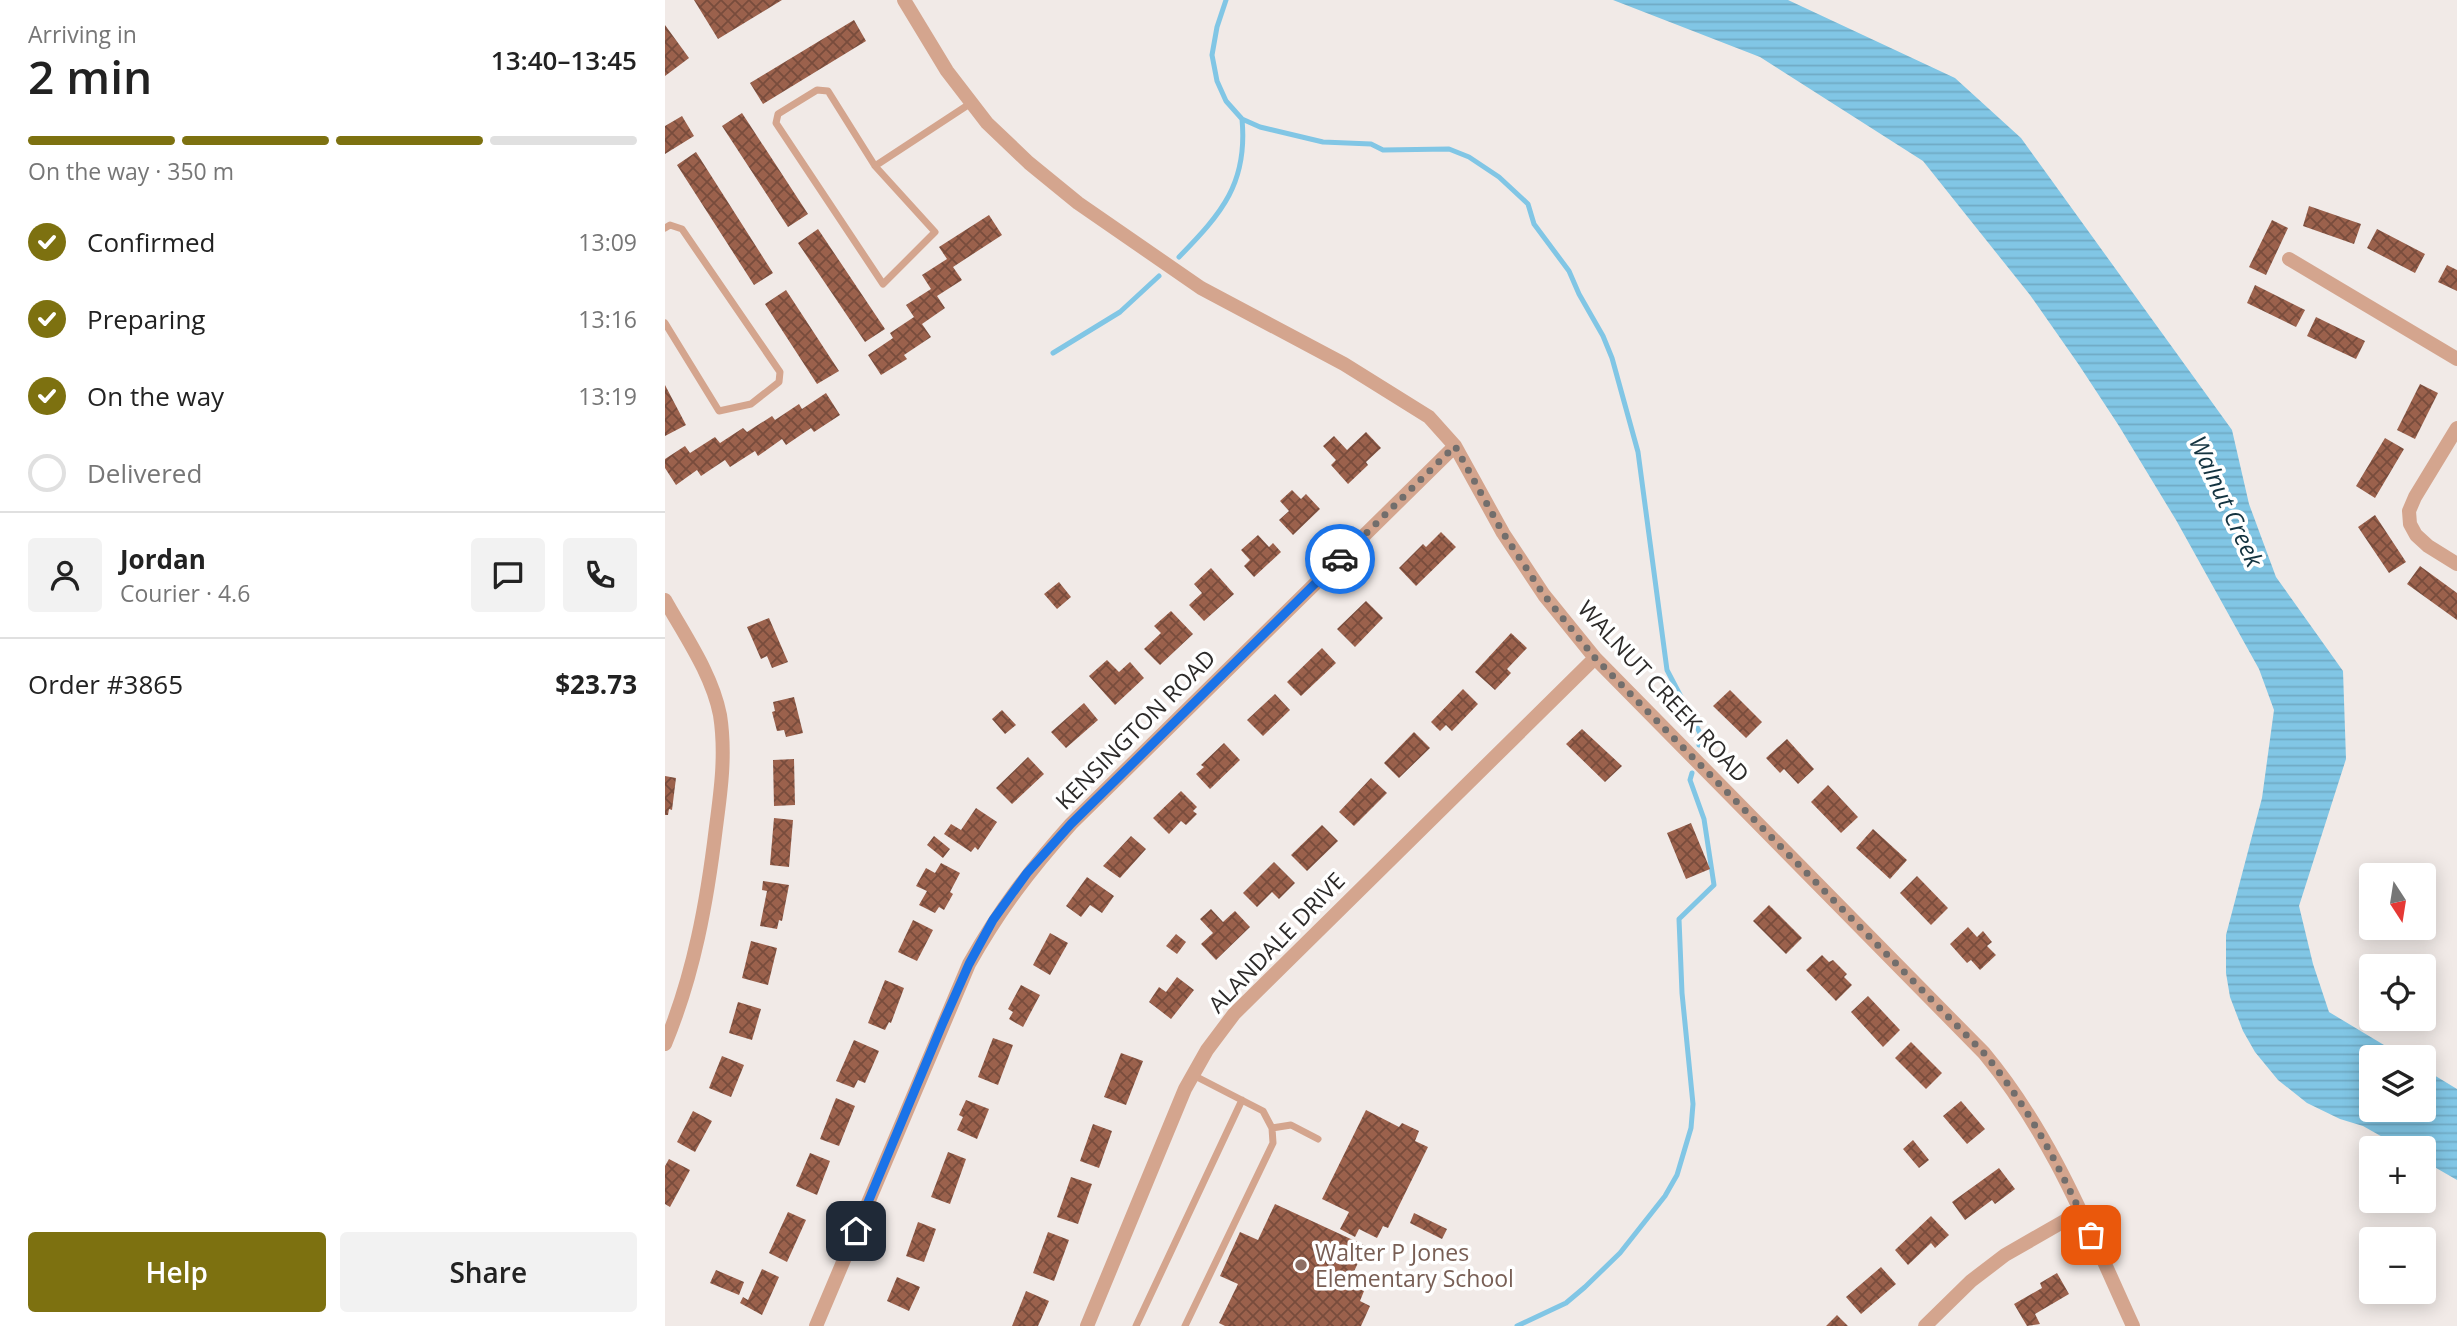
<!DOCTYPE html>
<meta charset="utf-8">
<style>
:root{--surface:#fff;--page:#f2f2f2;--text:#222;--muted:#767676;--line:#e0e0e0;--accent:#7d7110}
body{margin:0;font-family:"Open Sans",sans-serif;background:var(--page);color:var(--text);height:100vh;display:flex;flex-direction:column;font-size:26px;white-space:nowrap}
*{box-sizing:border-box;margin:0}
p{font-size:23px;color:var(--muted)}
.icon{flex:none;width:38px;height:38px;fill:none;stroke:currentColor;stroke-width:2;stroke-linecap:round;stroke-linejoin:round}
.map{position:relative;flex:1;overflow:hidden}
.details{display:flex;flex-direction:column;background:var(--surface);width:665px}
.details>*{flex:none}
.needle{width:46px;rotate:168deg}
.controls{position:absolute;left:1694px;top:863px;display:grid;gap:14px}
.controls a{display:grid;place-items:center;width:77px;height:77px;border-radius:7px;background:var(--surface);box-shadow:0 4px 18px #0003;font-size:35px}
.pin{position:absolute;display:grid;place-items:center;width:60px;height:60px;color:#fff;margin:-30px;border-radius:14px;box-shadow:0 4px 10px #0006}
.courier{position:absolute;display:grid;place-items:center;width:70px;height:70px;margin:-35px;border:5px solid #1a73e8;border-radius:50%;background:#fff;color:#222;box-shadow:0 2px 9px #0007}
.overview em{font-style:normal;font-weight:600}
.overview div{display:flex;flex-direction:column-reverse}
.overview{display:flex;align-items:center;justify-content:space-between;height:119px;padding:0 28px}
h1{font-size:46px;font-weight:600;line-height:52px}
.bar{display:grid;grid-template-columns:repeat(4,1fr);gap:10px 7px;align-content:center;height:84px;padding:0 28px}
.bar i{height:9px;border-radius:5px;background:var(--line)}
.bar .on{background:var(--accent)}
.bar p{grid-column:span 4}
.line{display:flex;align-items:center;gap:18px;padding:0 28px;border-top:2px solid var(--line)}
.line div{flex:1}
.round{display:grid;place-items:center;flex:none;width:74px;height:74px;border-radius:7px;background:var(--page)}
ol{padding:0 28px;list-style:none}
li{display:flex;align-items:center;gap:21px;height:77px}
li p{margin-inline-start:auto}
li .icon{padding:7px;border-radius:50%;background:var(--accent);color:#fff;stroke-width:4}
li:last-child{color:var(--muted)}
li i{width:38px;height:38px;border:4px solid var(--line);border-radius:50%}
.action{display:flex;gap:14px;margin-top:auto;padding:14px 28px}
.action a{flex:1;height:80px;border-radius:7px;background:var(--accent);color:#fff;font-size:28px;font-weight:600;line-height:80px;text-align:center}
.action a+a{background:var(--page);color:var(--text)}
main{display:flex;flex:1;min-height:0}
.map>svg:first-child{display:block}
.water{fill:url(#water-rules)}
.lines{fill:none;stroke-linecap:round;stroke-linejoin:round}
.stream{stroke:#81c6e5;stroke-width:5}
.building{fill:url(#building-cross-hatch)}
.service{stroke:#d4a58e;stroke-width:7}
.minor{stroke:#d4a58e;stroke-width:14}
.done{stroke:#726e6c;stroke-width:7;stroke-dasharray:0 12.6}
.route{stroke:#1a73e8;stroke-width:9}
.education-dot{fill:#8d6e63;stroke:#fff;stroke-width:2.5}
.labels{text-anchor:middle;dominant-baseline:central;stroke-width:7;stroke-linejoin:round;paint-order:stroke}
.street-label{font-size:23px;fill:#2d2b2a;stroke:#fff}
.education-label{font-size:23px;fill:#785e54;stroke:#fff;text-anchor:start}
.water-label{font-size:24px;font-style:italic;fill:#133340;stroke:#fff}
</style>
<main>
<section class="details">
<div class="overview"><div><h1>2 min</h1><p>Arriving in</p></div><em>13:40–13:45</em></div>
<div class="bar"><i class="on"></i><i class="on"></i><i class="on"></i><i></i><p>On the way · 350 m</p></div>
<ol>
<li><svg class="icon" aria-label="check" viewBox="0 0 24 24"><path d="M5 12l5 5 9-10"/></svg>Confirmed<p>13:09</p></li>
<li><svg class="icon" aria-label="check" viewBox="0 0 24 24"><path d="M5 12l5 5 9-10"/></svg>Preparing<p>13:16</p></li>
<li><svg class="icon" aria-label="check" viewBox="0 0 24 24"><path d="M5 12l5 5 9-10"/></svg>On the way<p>13:19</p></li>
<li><i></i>Delivered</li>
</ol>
<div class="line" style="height:126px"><a class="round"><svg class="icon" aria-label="person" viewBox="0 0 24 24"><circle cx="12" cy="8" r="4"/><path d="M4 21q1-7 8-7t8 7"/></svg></a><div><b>Jordan</b><p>Courier · 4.6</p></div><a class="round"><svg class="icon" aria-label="chat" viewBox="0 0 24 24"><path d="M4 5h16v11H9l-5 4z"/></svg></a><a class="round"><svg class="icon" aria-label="phone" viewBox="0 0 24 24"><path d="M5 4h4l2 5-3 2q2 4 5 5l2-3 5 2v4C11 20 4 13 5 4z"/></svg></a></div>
<div class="line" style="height:91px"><div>Order #3865</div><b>$23.73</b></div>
<div class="action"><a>Help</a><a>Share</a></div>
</section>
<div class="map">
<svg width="1792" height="1326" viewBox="0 0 1792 1326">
<defs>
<pattern id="water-rules" width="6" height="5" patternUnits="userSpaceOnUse" patternTransform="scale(1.75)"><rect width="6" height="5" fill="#81c6e5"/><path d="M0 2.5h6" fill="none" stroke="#70aac5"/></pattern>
<pattern id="building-cross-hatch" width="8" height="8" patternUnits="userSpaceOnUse" patternTransform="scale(1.75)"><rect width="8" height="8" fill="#9b614c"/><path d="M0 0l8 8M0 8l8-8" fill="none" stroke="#784c3c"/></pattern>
</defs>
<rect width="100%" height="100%" fill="#f1eae7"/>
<path class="water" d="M948,0h175l167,78 66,60 211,292 17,74 27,73 67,94 3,88 -47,147 14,58 16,48 75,45h-33v53h53v-41l33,20v91l-33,-19v-13h-22l-39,-22 -23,-7 -33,-16 -29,-23 -23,-28 -12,-21 -13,-34 -4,-24v-38l36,-137 12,-88 -15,-41 -83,-149 -57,-94 -40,-61 -49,-70 -107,-134 -163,-104z"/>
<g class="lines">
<path class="stream" d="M561,0l-9,27 -5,28 5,26 9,20 16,18 18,8 63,15 48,2 12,6 66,-1 20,8 30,20 29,27 6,20 35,47 10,23 24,42 9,22 26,94 29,218 34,65 -2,10
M514,257c43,-44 69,-74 63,-138
M388,353l67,-41 39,-36
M852,1326l49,-23 19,-16 35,-34 45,-57 12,-21 14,-47 2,-24 -11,-111 -3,-74 35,-34 -10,-66 -14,-39 2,-7"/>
</g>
<path class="building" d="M29,0h88l-64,39z
M189,20l12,21 -103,63 -13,-21z
M0,25l24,33 -24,18z
M77,113l66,101 -20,13 -66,-101z
M17,116l12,20 -29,18v-28z
M31,152l77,121 -19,12 -77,-120z
M1644,206l52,18 -7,20 -51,-18z
M324,215l13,20 -49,32 9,13 -25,16 8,12 -23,16 9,13 -27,18 3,4 -26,16 -13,-20 25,-17 -3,-5 24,-16 -8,-12 25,-16 -9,-14 25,-16 -8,-12z
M1607,220l16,8 -22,47 -17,-8z
M153,229l67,100 -20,13 -67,-99z
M1712,229l48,25 -10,19 -48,-25z
M1782,265l10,5v21l-19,-9z
M1590,285l50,25 -9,17 -49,-24z
M121,290l53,81 -22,13 -52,-80z
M1651,317l49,24 -9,18 -49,-23z
M1755,384l18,9 -23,46 -18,-9z
M0,385l21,40 -21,11z
M161,393l14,22 -26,17 -3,-4 -25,17 -4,-6 -24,17 -3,-5 -25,16 -5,-7 -24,16 -4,-6 -21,15 -11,-17v-9l20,-13 5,7 25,-16 5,6 23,-15 4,4 25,-16 3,4 24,-16 3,5z
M701,432l15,16 -15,14 2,3 -20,19 -17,-19 5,-5 -13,-14 11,-10 13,14z
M1720,438l19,11 -29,49 -19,-12z
M627,490l9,9 5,-5 14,15 -27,26 -14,-15 10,-9 -9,-10z
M1710,515l31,47 -17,11 -31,-46z
M776,532l15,15 -40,39 -17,-18 24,-24 3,3z
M593,535l11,12 4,-4 8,9 -27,25 -10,-11 6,-6 -9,-10z
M1755,566l37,27v27l-50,-36z
M546,568l23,26 -30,27 -15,-16 13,-12 -8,-9z
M394,582l12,15 -14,12 -13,-15z
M701,601l17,17 -28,29 -18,-18z
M506,611l22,23 -33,31 -16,-16 17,-16 -7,-7z
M104,618l19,44 -16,6 -5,-12 -6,3 -14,-32z
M846,633l16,15 -20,21 4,4 -16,17 -20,-18z
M657,648l14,15 -35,33 -14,-14z
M442,660l12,12 11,-10 14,16 -29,27 -26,-29z
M798,689l15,15 -26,27 -6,-6 -6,6 -9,-9z
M1065,690l32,32 -16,16 -33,-32z
M610,694l15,16 -27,26 -16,-16z
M129,697l9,36 -17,4 -2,-7 -7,1 -5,-19 3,-1 -2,-9z
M419,703l14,17 -32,28 -15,-16z
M337,710l14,15 -11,9 -13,-15z
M917,729l40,37 -17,16 -39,-38z
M749,732l16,16 -31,30 -15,-15z
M1122,739l27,30 -16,15 -14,-15 -4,4 -14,-15z
M559,743l16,17 -30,29 -14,-15 8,-7 -3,-2z
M363,757l16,17 -32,30 -16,-16z
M129,759l1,46 -21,1 -1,-46z
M0,776l11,2 -4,32 -3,-1 -1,6h-3z
M706,778l16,15 -33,33 -15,-14z
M1163,785l30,32 -17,16 -30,-31z
M516,791l16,16 -4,4 4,3 -11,11 -5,-4 -12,13 -16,-16z
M311,808l21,14 -19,28 -3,-3 -4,5 -27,-18 7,-10 10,6z
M109,818l19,2 -4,47 -19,-2z
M1026,823l19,46 -24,10 -19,-46z
M657,825l16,16 -31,30 -16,-16z
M1208,829l34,31 -17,19 -34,-31z
M269,836l16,13 -7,9 -16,-13z
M466,836l15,13 -26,29 -17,-12z
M609,862l21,21 -16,16 -7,-7 -15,15 -14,-14z
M276,863l19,10 -10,19 3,2 -9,16 -5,-3 -4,6 -16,-8 8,-14 -11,-5 10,-18 9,5z
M1252,876l31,32 -17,17 -31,-32z
M422,877l27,19 -12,17 -12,-8 -9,12 -15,-11z
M98,881l26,4 -7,36 -3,-1 -2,9 -17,-3 7,-35 -5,-1z
M1104,905l33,33 -16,16 -33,-33z
M546,909l12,13 12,-11 15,16 -34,33 -15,-16 12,-11 -13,-14z
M248,920l20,10 -16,31 -19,-9z
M1303,927l9,10 6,-6 9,11 -5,4 9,9 -16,15 -9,-10 -4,3 -17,-19z
M385,933l18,10 -18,32 -17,-10z
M511,934l10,8 -9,12 -11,-8z
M86,941l26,7 -9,37 -26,-7z
M1157,955l7,7 4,-2 14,14 -3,3 8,8 -16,16 -30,-31z
M512,977l17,13 -23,29 -22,-17 10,-15 7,5z
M220,980l19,8 -13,35 -2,-1 -4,8 -17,-7z
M356,985l19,10 -17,32 -14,-8 4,-7 -5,-3z
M1203,996l32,34 -17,17 -32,-35z
M73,1002l23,7 -9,31 -23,-7z
M328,1038l20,7 -15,40 -20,-8z
M189,1040l25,11 -14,32 -7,-3 -4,8 -18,-7z
M1246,1042l31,31 -16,16 -31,-31z
M456,1053l22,8 -17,44 -22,-8z
M57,1056l22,9 -13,32 -22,-9z
M171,1098l19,8 -16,40 -19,-7z
M301,1100l23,9 -12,30 -20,-9 6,-13 -4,-2z
M1296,1101l24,28 -18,15 -24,-28z
M701,1110l33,17 3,-4 17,8 -4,10 13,6 -40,81 -5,-2 -6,12 -18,-9 -4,8 -15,-8 9,-17 -27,-13z
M28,1111l19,10 -17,31 -18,-10z
M428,1124l19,7 -13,37 -19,-7z
M1248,1140l16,20 -10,8 -16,-19z
M283,1152l18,7 -16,45 -19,-7z
M145,1153l20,8 -13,34 -21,-9z
M4,1159l21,11 -20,37 -5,-3v-38z
M1334,1168l16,21 -20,15 -3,-4 -27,20 -13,-18z
M406,1177l21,7 -14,40 -21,-7z
M610,1204l91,42 -18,38 16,7 -4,10 10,5 -9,20h-136l-6,-3 19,-39 -18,-8 20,-44 18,8z
M123,1212l18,8 -19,42 -18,-9z
M749,1213l33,16 -5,10 -32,-16z
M1266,1216l18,19 -14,13 -4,-5 -23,22 -13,-15z
M253,1222l18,7 -12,33 -18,-6z
M383,1232l21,8 -15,41 -21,-8z
M1216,1267l15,17 -35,30 -15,-17z
M97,1269l17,8 -17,38 -22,-12 3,-6 5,3z
M51,1270l28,12 -5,13 -29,-12z
M1392,1273l12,21 -34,20 5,10 -13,2 -13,-22 28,-16 -2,-5z
M232,1277l23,10 -11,24 -22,-10z
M361,1291l23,10 -11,25h-26z
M1172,1315l11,11h-22z"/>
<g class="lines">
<path class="service" d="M210,166l60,66 -52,52 -107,-161 2,-9 39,-24 11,1 47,75 96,-63
M0,228l5,-3 12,4 98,143 -1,10 -28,22 -32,7 -54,-88
M607,1128l19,-3 27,14
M471,1326l106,-226
M520,1326l88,-183 -1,-15 -9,-17 -70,-36"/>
<path class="minor" d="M239,0l43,71 40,52 42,40 49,40 123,85 143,76 85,53 26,29 48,87 41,62 51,63 389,395c68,82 105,177 149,273
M1624,259l168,100
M1792,428l-42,69 -6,14 1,13 6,11 12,11 29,18
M0,600c20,36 47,74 55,115 6,38 1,75 -4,112 -9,75 -22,147 -51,217
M151,1326l153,-362c31,-55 60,-93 102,-140l384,-378
M422,1326l98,-237 22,-39 27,-36 361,-356
M1260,1326l46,-45 34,-26 75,-43"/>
</g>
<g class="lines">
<path class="done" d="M675,559l115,-113 48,87 41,62 51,63 389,395c47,57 76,115 107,182"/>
<path class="route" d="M191,1231l86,-206 27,-61 24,-44 34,-47 44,-49 269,-265"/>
</g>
<circle class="education-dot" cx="636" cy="1265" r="7"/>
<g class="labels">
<g class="street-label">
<text transform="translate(999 691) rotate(47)">WALNUT CREEK ROAD</text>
<text transform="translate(470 729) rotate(-45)">KENSINGTON ROAD</text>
<text transform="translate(611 942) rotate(-46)">ALANDALE DRIVE</text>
</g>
<g class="education-label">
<text x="650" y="1252">Walter P Jones<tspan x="650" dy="26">Elementary School</tspan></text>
</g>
<g class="water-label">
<text transform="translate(1562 501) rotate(65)">Walnut Creek</text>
</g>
</g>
</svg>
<div class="controls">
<a><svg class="needle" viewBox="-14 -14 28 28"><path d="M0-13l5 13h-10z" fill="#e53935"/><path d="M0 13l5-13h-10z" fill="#767676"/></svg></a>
<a><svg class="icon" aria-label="locate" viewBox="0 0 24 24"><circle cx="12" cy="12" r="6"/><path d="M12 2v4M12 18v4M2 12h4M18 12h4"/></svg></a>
<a><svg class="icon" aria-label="layers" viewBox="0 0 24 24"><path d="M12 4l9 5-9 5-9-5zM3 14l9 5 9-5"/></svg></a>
<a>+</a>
<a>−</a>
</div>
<div class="pin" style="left:1426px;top:1235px;background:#ea580c"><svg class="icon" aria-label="bag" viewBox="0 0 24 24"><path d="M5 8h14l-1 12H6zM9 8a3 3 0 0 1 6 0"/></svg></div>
<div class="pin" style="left:191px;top:1231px;background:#1f2937"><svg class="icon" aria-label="home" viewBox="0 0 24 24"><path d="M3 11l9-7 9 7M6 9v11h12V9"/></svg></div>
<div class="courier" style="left:675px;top:559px"><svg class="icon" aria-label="car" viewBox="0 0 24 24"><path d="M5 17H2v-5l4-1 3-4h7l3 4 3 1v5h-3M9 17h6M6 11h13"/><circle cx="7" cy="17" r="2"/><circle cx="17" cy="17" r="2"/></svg></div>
</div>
</main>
